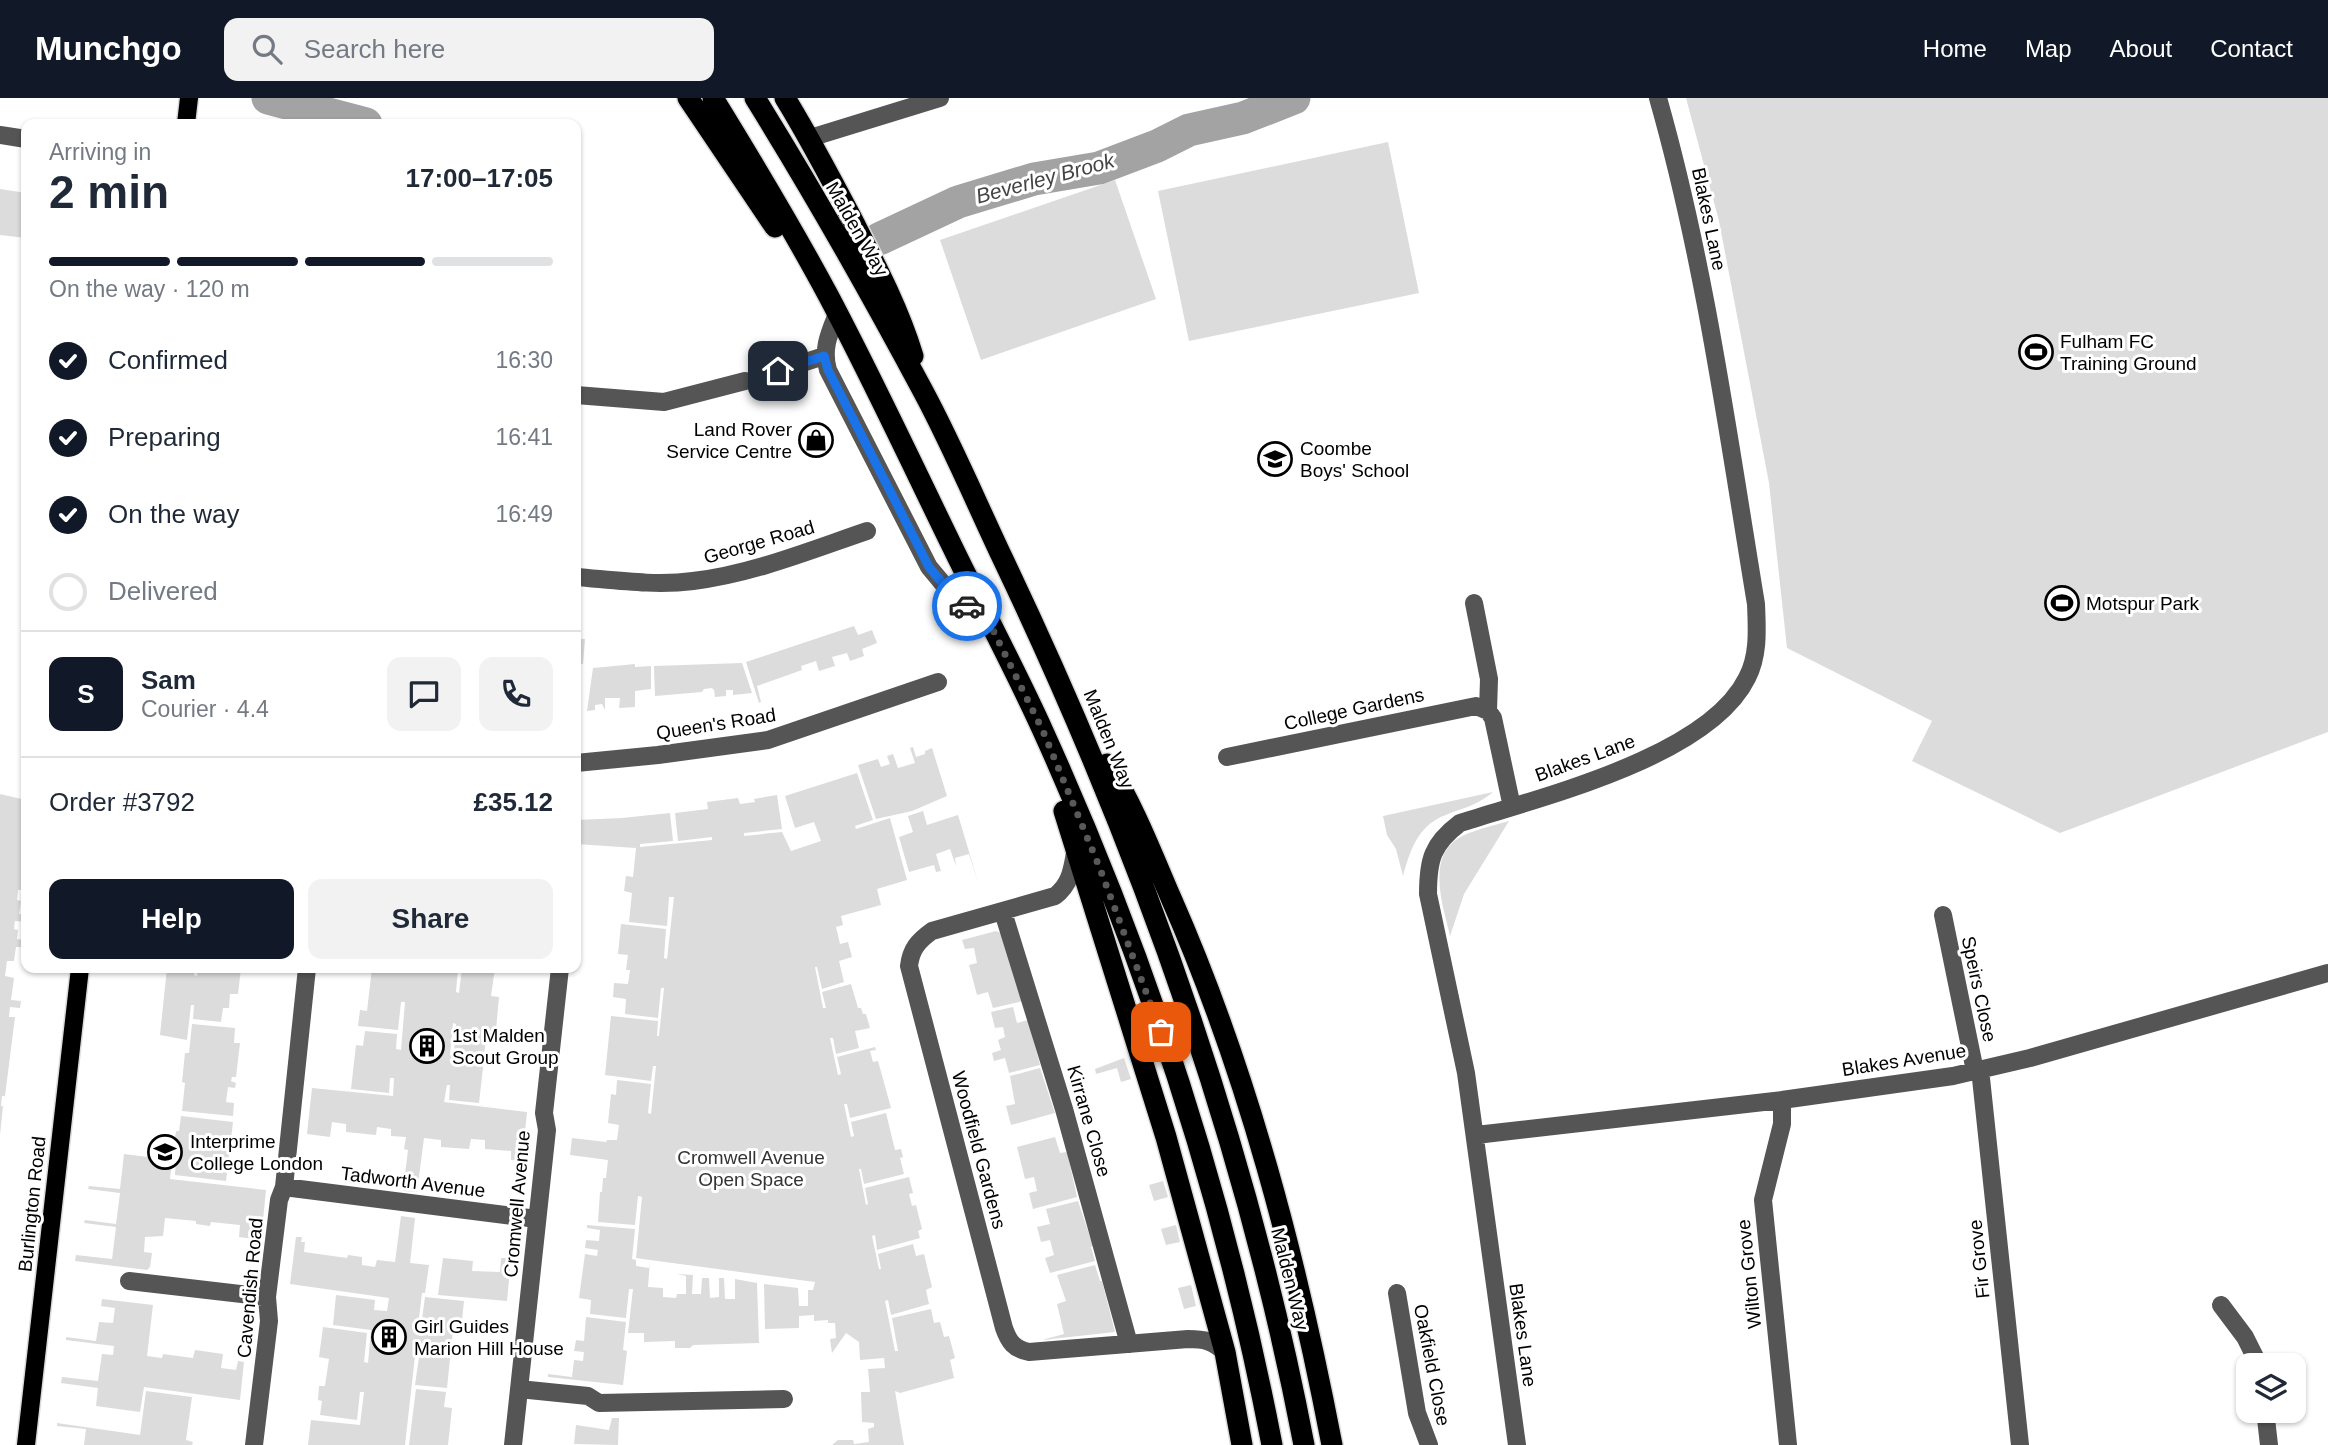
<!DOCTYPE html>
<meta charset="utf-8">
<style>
:root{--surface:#fff;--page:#f2f2f3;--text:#1f2937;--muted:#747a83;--line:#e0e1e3;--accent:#111827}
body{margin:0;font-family:Arial,sans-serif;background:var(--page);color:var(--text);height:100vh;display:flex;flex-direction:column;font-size:26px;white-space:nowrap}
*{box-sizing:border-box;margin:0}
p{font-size:23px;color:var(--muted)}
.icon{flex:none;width:38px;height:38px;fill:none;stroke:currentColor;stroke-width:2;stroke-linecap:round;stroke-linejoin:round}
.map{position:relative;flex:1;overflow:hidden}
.panel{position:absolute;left:21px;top:21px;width:560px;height:854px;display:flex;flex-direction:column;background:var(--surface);border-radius:14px;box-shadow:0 2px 5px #0004}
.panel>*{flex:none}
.tools{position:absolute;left:2236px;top:1255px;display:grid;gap:14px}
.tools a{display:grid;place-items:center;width:70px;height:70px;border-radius:14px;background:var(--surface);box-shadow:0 2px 5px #0004;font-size:35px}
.pin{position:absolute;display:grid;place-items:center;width:60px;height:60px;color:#fff;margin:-30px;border-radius:14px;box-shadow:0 4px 10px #0006}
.courier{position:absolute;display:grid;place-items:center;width:70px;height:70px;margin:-35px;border:5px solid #1a73e8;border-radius:50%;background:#fff;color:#222;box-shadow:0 2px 9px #0007}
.headline em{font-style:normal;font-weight:700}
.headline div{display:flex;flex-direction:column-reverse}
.headline{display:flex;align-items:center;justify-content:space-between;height:119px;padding:0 28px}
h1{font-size:46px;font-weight:700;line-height:52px}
.bar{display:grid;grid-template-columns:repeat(4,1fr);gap:10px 7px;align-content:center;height:84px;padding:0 28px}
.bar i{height:9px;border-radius:5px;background:var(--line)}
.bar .selected{background:var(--accent)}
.bar p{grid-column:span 4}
.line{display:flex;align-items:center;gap:18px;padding:0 28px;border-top:2px solid var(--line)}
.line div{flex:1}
.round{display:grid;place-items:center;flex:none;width:74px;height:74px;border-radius:14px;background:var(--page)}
ol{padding:0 28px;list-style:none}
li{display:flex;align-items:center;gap:21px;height:77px}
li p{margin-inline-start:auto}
li .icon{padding:7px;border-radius:50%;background:var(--accent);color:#fff;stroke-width:4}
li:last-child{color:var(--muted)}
li i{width:38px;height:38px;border:4px solid var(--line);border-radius:50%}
.action{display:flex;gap:14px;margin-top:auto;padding:14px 28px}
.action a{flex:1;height:80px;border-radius:14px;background:var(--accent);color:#fff;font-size:28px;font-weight:700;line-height:80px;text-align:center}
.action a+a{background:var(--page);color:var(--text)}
header{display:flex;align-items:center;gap:42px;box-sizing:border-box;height:98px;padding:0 35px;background:var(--accent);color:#fff}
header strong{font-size:33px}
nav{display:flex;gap:38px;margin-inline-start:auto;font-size:24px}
.search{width:490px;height:63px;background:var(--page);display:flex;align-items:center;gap:18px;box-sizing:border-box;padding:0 24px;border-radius:14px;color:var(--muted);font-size:26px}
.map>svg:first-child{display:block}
.green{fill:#dcdcdc}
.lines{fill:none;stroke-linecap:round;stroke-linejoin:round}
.river{stroke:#a3a3a3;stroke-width:33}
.major-casing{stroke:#dbdbdb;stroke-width:21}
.highway-casing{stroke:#dbdbdb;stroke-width:24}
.minor{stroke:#555;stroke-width:18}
.major{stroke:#000;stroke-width:18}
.highway{stroke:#000;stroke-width:21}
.done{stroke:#595959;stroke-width:7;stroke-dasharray:0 12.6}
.route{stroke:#1a73e8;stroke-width:9}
.labels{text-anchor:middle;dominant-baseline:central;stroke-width:6;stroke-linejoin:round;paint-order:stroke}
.street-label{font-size:19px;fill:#000;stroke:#fff}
.poi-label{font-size:19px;fill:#000;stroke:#fff;text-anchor:start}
.park-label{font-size:19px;fill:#333;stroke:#fff}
.water-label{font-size:21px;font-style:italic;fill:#444;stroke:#fff}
</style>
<header>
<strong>Munchgo</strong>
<div class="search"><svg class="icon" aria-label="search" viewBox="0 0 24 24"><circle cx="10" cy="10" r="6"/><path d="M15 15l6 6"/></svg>Search here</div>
<nav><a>Home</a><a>Map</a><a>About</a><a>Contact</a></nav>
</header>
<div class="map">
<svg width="2328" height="1347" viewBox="0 0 2328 1347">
<rect width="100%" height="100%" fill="#fff"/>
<path class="green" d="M1686,0h642v634l-268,101 -148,-72 20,-40 -145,-73 -18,-165 -50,-262z
M1388,44l31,151 -230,48 -31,-150z
M1115,82l41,119 -175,61 -41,-120z
M0,91l26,4v45l-26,-3z
M854,528l4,9 14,-5 5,13 -15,6 2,7 -14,5 -3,-8 -15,4 3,9 -16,5 -3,-10 -15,5 1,4 -45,16 4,16 -2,1 -13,-41z
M576,541h9l-2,25h-7z
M742,565l10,30 -19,2v-5h-7v6l-11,1 -1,-7 -2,-2 -8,1 -2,3 -47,4 -1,-30z
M635,566v3l16,-1v23l-16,2v16l-16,1 1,-10h-15v12l-3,-6 -7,1v5l-8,1 6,-43z
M913,649l3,10 9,-3v-3l7,-3 15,48 -35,15 -36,8 -18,-54 20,-6 3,8 9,-3 -3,-8 6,-2 5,14 17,-5 -5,-15z
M857,675l16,47 -18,6 1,3 34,-11 17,62 -30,9 4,16 -40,11 2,9 -7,2 4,17 8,-2 4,15 -13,4 5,21 -22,7 -5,-22h-2l8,41h3l-4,-16 29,-8 7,24h3l2,6h3l4,14 -15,3 4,17 -23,6 -3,-16h-3l8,37 3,-1 -4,-17 38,-10 1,3 -6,1 3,11 5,-1 13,47 -41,10 -3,-14h-3l7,33 3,-1 -3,-14 35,-9 9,37 6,-1 2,8 -3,1 4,16 -40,10 -3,-15h-2l7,36 2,-1 -3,-16 44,-11 4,16 -4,1 3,12 4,-1 6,24 -4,2 2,7 -43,12 -2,-15 -3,1 7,33h2l-3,-15 35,-10 3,12 8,-2 8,33 -6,3 3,14 -38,11 -3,-15 -3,1 10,50h3l-6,-33 39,-9 3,14 6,-1 4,15 5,-1 6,22 -5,2 4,18 -54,15 -5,-2 9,54h-72l6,-5h15l1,4 15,-2 -1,-13 6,-2v-4l-12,-1 -1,-30h9l-2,-23 17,-1 -1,-10 -24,2 -1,-18 -13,-9 -14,20 -2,-14 6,-1 -1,-15h-7v-3l-14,1v-6l-15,1v12l-34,1 -1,-45 34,4 1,18h9v-16h5l2,-8 -165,-22 -2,27 15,1v9l13,1 1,-4h9v-18l-9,-2 16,1 -1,19h9l1,-16h7l1,20 9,-1v-19h5l1,21h10v-20l22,4 2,60 -66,2 -3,3h-15v-7l-31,1v-9h-16l5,-44h-4l-3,29 -36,-4 1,-14 -12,-2 6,-44 12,2 1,-6 -13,-2 1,-8 13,1 1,-11 -13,-2v-3l48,4 -3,30 4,1v6l13,2 1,-8 -14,-2 6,-61 -4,-1 -3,29 -37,-3 2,-30h2l1,-14h3l2,-18 -38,-5 2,-17 34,4 1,-2h10l2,-15 -11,-2 3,-29 5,1 1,-15 34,4 -3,29 3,1 5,-48h-3l-2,15 -46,-6 6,-59 47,5 -1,15h2l5,-48h-3l-3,30 -33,-4 1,-15 -13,-2 1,-14 14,1 2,-14h-4l2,-15 -10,-1 3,-30 45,5 -2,29 3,1 7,-62h-5l-2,29 -38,-4 3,-29 -8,-2 2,-15 7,1 3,-29 -60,-4v-24l46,-2 48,-5 3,28 -33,3v3l72,-7v-3l-34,4 -3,-28 33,-4 -1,-7 31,-4 2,6 15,-2 -1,-3 23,-4 5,34 -38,4v3l38,-4 9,19 30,-10 -7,-19 -19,6 -10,-32z
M1493,694c-20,17 -35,16 -56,27 -21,12 -28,35 -34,57l-7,-27 -9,-14 -4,-19z
M0,696l26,6v56h-3l-2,8 5,2 -3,24h-5l-1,10 4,1 -2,13 7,1 -1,7 -10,-1 -1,8 4,1 -1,9 6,1 -1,7h-6l-2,14h-7l-2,15 9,2 -3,22 10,1 -1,7 -10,-1 -1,10h6l-10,79h-3l-1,10h2l-3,29z
M923,713l4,14 31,-10 21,70 -10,-31 -14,4 1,8 -6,-17 -14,5 5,17 -5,1 -2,-7 -25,7 -10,-35 14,-5 -5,-16z
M1509,723l-45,73 -14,42c-6,-28 -24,-76 7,-97 15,-9 35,-13 52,-18z
M996,833l5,2 22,68 -30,7 -5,-16 -11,3 -8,-30 8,-2 -3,-15 -9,1 -3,-9z
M167,870h28l-1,7 3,1 1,-8h43l-3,26h-8l-1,14h-6l-2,14 -28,-3 1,-14h-3l-4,35 -27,-5z
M372,870h33v3h3l1,-3h49l-2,24 3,1 3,-25h33l-4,28 8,1 -4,44h-9l-2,14 -30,-3 2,-28 -3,-1 -3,32 34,4 -5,44 -30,-3 1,-15h-3l-3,17 83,10 -5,49 -11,-1v-9l-26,-2v-9l-14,-1 -2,10 -28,-2v-7l-17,-2 -7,54 -14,-1 5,-41 -4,-1 2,-12 -15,-1v-7l-14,-2 -1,8 -30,-3v-8l-14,-2 -2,15 -23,-3 5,-46 81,8 1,-18h-4l-1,15 -38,-4 5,-44 7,1 2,-15 32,3 -1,15 5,1 4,-48h-4l-3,28 -40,-4 2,-16 7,1z
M1013,909l4,16 11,-3 12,45 -31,8 -4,-15 -11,3 -2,-8 9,-3 -3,-10 7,-3 -2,-10 -8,1 -4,-16z
M192,926l43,4 -1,15h6l-4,34h-4l-1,4 5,2 -1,5 -7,-1 -2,15 8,1 -1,13 -51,-5 3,-28 -3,-1 3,-29h4z
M1124,960l7,21 -10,3 -4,-14 -21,6 -1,-5z
M1040,970l15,45 -44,12 -5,-19 9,-2 -5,-28z
M181,1018l52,6 -7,59 -51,-6 1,-15 -4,-1 4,-28h3z
M1055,1039l5,16 7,-1 10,45 -44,12 -4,-16 8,-2 -3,-14 -9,2 -8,-32z
M124,1056l48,6 -2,19 96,11 -5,50 -22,-3 1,-12 -29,-3 -1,4 -14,-2v-3l-31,-3 -2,18 -18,1 -1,15 8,1 -2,14 -3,3 -72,-9 1,-6 36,4 4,-32 -32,-4 1,-3 31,4 4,-31 -32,-4 1,-3 31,3z
M1163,1083l5,16 -14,4 -5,-16z
M1078,1103l15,45 -2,1 4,14 -45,12 -5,-15 9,-3 -4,-15 -9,2 -4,-15 13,-3 -4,-15z
M401,1118l14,2 -5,45 19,2 -4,28h-3l-4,33h3l4,-29 39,4 -3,30 -8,-1 -6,58 -32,-3 4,-28 -4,-1 -10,89h-97l3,-25 49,5 4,-33h-4l-3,28 -37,-5 2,-14 -4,-1 1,-14h6l4,-27 -10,-2 4,-30 44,6 -3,29 4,1 3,-33 -38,-5 3,-30 39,5 -1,10 13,1 2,-13 -99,-14 6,-47h6l-1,5h4l-1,10 43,6 1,-3 14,2v8l13,2 2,-7 18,2z
M1176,1127l4,17 -14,3 -5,-16z
M443,1160l30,3 -1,10 28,1 1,-14h10l-4,43 -69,-6z
M1095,1167l5,16h2l13,51 -73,8 22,-6 -7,-30 9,-3 -9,-26z
M1191,1187l5,21 -12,3 -6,-21z
M102,1201l51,6 -6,51 15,2 1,-4 30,4 2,-8 28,4 -2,14 15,2 2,-9 6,1 -4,38 -96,-13 -4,25 -44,-6 2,-18 -37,-5 1,-6 36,4 4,-27 11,1 1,-9 -48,-6v-3l30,4 3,-19 14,1 2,-15 -14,-2z
M586,1219l40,5 -3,28 4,1 -4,34 -75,-8v-3l24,3 2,-17 9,1 1,-9 -10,-1 2,-11 8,1z
M416,1291l30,3 -2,15 8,1 -4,37h-39z
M146,1293l46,6 -6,43 7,2 -1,3h-108l2,-16 -29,-3v-3l83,12z
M612,1320h7l-1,27 -44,-1 2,-19 33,5z"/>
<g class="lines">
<path class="river" d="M268,0l98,26
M879,141l79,-37 76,-23 65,-11 58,-22 32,-16 54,-12 51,-20"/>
<g class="major-casing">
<path id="major" d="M186,26l3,-26
M26,1347l54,-477"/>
</g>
<g class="highway-casing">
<path id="highway" d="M688,0l87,129
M713,0c40,65 79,130 115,197 44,83 83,167 124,251 30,62 63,123 91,185 103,227 182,469 229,714
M755,0c59,95 115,194 168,293 29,54 53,111 79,166 135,283 243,579 302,888
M785,0c24,39 45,79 66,119 23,45 47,90 62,139
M1107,666c26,40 45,90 64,134 77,175 125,360 161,547
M1064,713l102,326 59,215 17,93"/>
</g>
<path class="minor" d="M0,37l26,4
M810,40l130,-40
M837,216c-8,20 -15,35 -9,56l101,197 20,24 41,33
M778,273l46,-15
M576,297l88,7 81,-21
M576,479c38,3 79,9 117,4 59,-7 118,-31 174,-50
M1474,505l15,76 -1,32
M1227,659l249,-51 12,5 5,7 19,89
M576,665l82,-8 110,-15 170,-58
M1075,755c-3,17 -5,32 -20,43l-123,35c-14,10 -21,18 -23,35l95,362c5,14 10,21 25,24l159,-13c17,0 24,2 37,13
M1003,814l61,197 65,235
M1943,817l32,156
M1980,971l40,376
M1782,1002v24l-19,76 25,245
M1476,1037l306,-35 171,-24 77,-18 298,-85
M284,1089l253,32
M129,1183l138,16
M1397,1195l20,120 12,32
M2221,1207l24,32 14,28
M519,1291l69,7 11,7 185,-4
M2265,1312l4,35
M254,1347l15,-124 -2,-24 12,-97 5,-13 23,-219
M513,1347l34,-315 -3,-17 16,-145
M1517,1347l-51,-372 -38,-179c0,-34 4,-50 32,-71 81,-26 248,-66 287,-145 12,-23 10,-49 9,-74 -28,-169 -51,-341 -98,-506"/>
<use href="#major" class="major"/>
<use href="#highway" class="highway"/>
</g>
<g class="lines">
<path class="done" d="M967,508l23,18 53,107 56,135 62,166"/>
<path class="route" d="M778,273l46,-15 4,14 101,197 20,24 18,15"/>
</g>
<defs>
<g id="stadium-ring" transform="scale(1.75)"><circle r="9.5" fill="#fff" stroke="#000" stroke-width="1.5"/><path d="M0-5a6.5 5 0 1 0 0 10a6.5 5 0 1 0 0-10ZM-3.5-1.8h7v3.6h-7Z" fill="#000"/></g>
<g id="shop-ring" transform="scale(1.75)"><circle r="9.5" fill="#fff" stroke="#000" stroke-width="1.5"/><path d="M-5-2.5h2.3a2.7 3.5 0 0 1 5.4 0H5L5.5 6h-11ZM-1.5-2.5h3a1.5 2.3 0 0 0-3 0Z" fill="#000"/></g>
<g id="school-ring" transform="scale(1.75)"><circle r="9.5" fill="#fff" stroke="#000" stroke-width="1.5"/><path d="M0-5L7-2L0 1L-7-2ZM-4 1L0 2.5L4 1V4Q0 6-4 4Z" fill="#000"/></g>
<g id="building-ring" transform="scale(1.75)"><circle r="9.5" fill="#fff" stroke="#000" stroke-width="1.5"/><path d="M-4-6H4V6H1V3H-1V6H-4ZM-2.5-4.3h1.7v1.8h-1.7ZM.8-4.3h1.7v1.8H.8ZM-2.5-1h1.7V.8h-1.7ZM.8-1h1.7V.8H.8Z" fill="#000"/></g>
<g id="university-ring" transform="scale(1.75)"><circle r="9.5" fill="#fff" stroke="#000" stroke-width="1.5"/><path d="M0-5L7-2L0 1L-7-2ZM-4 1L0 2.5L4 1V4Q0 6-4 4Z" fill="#000"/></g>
</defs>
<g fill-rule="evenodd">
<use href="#stadium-ring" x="2036" y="254"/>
<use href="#shop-ring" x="816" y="342"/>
<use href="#school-ring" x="1275" y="361"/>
<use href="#stadium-ring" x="2062" y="505"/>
<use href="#building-ring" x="427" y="948"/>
<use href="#university-ring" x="165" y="1054"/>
<use href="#building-ring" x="389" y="1239"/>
</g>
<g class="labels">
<g class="street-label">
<text transform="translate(1709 121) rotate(78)">Blakes Lane</text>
<text transform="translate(857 131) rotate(60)">Malden Way</text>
<text transform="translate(759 444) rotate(-16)">George Road</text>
<text transform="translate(1354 611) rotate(-12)">College Gardens</text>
<text transform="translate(716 626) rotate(-9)">Queen's Road</text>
<text transform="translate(1109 641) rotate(68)">Malden Way</text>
<text transform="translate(1585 660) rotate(-20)">Blakes Lane</text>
<text transform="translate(1979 891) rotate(78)">Speirs Close</text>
<text transform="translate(1904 962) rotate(-9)">Blakes Avenue</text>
<text transform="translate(1089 1023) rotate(74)">Kirrane Close</text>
<text transform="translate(979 1052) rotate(75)">Woodfield Gardens</text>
<text transform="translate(413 1084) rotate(7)">Tadworth Avenue</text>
<text transform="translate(32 1106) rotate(-84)">Burlington Road</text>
<text transform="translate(517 1106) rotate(-85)">Cromwell Avenue</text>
<text transform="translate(1979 1161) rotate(-96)">Fir Grove</text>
<text transform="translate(1749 1176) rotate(-96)">Wilton Grove</text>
<text transform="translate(1290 1181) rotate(76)">Malden Way</text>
<text transform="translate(250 1190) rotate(-85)">Cavendish Road</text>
<text transform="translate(1523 1237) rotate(82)">Blakes Lane</text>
<text transform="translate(1432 1267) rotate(79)">Oakfield Close</text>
</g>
<g class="poi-label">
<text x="2060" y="243">Fulham FC<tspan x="2060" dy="22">Training Ground</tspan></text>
<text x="792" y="331" text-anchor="end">Land Rover<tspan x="792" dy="22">Service Centre</tspan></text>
<text x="1300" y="350">Coombe<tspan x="1300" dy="22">Boys' School</tspan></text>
<text x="2086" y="505">Motspur Park</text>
<text x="452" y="937">1st Malden<tspan x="452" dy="22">Scout Group</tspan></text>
<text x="190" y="1043">Interprime<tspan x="190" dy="22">College London</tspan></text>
<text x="414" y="1228">Girl Guides<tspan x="414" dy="22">Marion Hill House</tspan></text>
</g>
<g class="park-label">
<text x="751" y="1059">Cromwell Avenue<tspan x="751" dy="22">Open Space</tspan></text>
</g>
<g class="water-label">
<text transform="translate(1045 80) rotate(-15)">Beverley Brook</text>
</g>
</g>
</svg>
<div class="tools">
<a><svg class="icon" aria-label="layers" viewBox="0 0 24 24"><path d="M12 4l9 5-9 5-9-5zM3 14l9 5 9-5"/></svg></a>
</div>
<div class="pin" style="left:1161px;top:934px;background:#ea580c"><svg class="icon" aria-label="bag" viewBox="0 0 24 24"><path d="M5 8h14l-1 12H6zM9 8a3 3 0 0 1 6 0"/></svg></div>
<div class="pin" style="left:778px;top:273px;background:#1f2937"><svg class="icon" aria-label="home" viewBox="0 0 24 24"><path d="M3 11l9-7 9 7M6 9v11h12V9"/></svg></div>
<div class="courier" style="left:967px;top:508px"><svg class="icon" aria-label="car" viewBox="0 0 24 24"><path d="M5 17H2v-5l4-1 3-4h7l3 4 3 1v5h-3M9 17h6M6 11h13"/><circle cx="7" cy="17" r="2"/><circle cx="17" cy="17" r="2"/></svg></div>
<section class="panel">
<div class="headline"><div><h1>2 min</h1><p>Arriving in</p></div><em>17:00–17:05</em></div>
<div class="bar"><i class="selected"></i><i class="selected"></i><i class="selected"></i><i></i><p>On the way · 120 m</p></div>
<ol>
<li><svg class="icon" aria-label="check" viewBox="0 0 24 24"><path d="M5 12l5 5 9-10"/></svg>Confirmed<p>16:30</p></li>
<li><svg class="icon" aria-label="check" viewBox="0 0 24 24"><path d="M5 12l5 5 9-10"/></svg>Preparing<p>16:41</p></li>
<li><svg class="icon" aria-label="check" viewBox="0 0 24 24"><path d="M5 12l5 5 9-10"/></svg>On the way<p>16:49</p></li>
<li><i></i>Delivered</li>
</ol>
<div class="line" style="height:126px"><b class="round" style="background:var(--accent);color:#fff">S</b><div><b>Sam</b><p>Courier · 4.4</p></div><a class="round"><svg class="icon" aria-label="chat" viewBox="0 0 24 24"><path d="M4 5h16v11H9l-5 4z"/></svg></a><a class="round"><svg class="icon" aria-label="phone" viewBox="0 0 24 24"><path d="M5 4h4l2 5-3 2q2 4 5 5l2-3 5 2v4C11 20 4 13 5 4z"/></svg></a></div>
<div class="line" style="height:91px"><div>Order #3792</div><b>£35.12</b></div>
<div class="action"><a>Help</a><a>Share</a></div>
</section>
</div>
